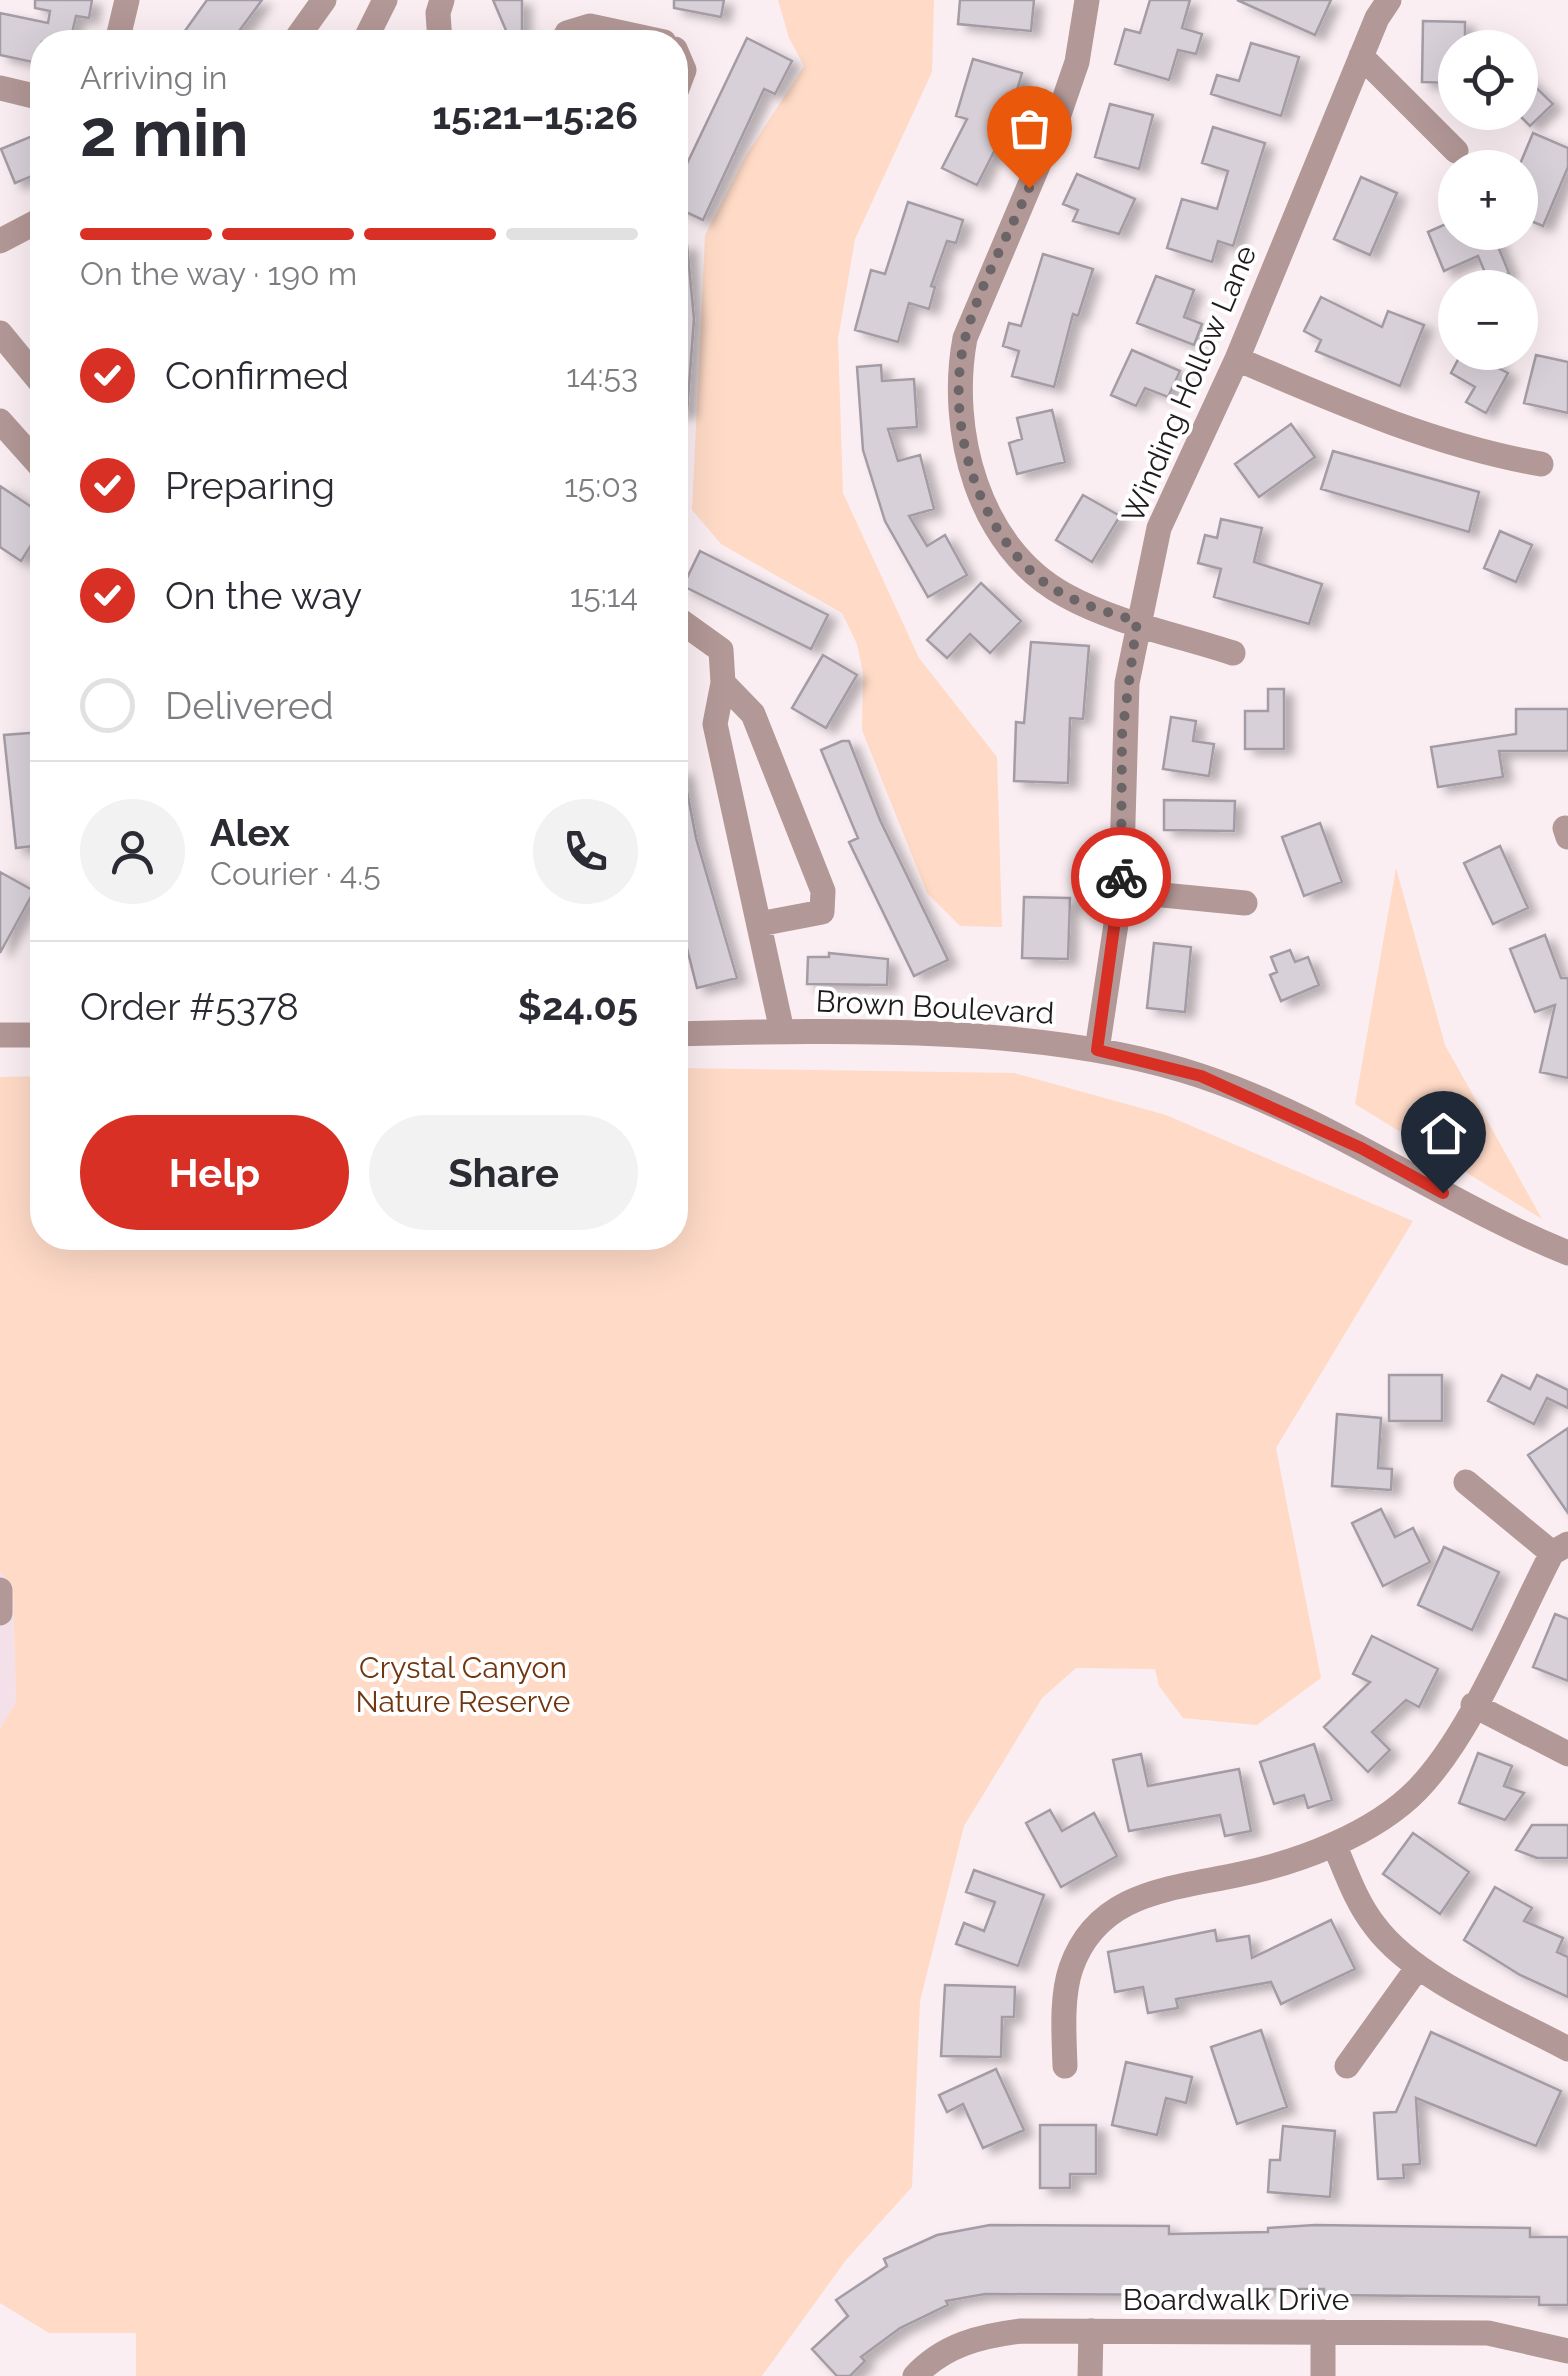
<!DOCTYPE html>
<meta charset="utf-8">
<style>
:root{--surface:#fff;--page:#f2f2f3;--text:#2b2b33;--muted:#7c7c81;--line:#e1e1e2;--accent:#d93025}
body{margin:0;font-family:Raleway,sans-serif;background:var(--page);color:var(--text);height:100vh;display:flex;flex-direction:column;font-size:38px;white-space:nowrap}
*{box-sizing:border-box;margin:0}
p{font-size:32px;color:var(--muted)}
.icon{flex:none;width:55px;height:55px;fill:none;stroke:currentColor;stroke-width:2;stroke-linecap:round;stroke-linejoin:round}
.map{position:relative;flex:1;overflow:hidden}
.panel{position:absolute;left:30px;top:30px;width:658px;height:1220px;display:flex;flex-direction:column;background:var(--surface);border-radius:40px;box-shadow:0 10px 40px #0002}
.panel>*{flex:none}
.buttons{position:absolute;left:1438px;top:30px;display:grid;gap:20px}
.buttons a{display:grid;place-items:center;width:100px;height:100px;border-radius:50%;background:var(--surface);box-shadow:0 10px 40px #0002;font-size:50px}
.pin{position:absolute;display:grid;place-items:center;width:85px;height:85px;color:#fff;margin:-102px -42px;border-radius:50% 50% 50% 0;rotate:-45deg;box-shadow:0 0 10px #0007}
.pin .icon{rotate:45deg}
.courier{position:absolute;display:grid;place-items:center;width:100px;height:100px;margin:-50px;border:8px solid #d93025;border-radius:50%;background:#fff;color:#222;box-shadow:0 2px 12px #0007}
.headline em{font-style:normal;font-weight:700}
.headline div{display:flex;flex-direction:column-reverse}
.headline{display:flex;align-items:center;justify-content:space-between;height:170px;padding:0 50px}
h1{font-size:65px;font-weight:700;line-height:75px}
.bar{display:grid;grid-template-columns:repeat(4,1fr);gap:15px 10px;align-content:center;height:120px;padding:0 50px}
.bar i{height:12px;border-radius:8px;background:var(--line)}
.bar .selected{background:var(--accent)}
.bar p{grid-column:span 4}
.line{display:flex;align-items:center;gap:25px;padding:0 50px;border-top:2px solid var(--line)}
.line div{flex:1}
.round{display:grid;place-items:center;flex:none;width:105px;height:105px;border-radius:52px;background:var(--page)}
ol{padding:0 50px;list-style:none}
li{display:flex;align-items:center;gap:30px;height:110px}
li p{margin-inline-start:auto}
li .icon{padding:10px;border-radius:50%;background:var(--accent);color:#fff;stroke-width:4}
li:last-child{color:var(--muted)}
li i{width:55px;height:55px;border:5px solid var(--line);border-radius:50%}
.cta{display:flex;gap:20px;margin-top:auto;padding:20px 50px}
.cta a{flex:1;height:115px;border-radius:60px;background:var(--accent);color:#fff;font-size:40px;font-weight:700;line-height:115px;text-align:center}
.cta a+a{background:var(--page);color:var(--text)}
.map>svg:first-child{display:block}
.built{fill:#f4e0e8}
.green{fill:#ffdac7}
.building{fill:#d8d0d8;stroke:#a49ca4;stroke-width:2.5;filter:url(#shadow)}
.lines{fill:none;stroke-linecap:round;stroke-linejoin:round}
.minor{stroke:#b29897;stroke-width:25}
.done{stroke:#6c6568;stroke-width:10;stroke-dasharray:0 18}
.route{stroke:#d93025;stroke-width:12}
.labels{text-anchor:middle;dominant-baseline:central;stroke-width:8;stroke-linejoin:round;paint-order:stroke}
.street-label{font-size:30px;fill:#1f1b1d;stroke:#fff}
.park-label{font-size:30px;fill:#71360f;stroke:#fff}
</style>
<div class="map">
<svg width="1568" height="2376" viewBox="0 0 1568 2376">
<defs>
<filter id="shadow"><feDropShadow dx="9" dy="5.5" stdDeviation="5" flood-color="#0004"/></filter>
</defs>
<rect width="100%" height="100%" fill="#faeef2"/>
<path class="built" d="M0,1572l13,13 3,117 -16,27z"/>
<path class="green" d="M778,0h156l-2,72 -77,167 -17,100 5,154 76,165 78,99 5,170 -42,-1 -33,-33 -65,-163 1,-57 -6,-29 -15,-31 -121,-69 -29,-34 13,-275 40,-78 59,-91 -15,-28z
M1396,868l49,177 97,174 -187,-115z
M675,1068l339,5 152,42 247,106 -137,227 45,230 -64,47 -74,-7 -24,-32 -4,-17 -79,-1 -34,30 -78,128 -44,175 -8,186 -66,73 -84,116h-626v-43h-87l-49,-30v-574l16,-27 -3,-116 -13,-14v-495l42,-1v162h633z"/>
<path class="building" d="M35,0h57l-3,18 -13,-2 -6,26h-28v22l-42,-9v-42l48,10 2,-12 -15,-3z
M207,0h55l-31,42h-54z
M493,0h29v42h-11z
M674,0h50l-3,17 -47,-9z
M960,0h74l-3,31 -73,-7z
M1150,0h40l-8,28 20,6 -6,20 -18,-4 -9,30 -54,-16 10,-35 15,4z
M1237,0h94l-16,35z
M1423,21l42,1v26h-10v35l-33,-1z
M747,38l45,23 -17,33 -11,-5 -61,131 -28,-13v-38l8,3z
M1251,43l48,14 -18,59 -70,-22 6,-19 22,6z
M973,59l49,14 -16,55 -29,57 -35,-17 25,-49 -11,-3z
M1520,72l33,32 -23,22 -10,-10z
M1110,104l43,11 -14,54 -44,-12z
M1213,127l52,16 -32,103 -15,-5 -6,21 -45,-14 15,-49 35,10 11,-38 -26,-8z
M42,132v40l-27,11 -14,-34z
M1533,133l35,15v19l-25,59 -17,-7 7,-17 -13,-6v-32z
M1077,174l58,25 -16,35 -46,-13 5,-11 -15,-6z
M1361,177l36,16 -27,62 -36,-16z
M908,202l55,18 -7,23 -9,-2 -16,45 4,1 -6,22 -20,-6 -11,39 -43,-12 16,-60 14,4z
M1455,220v12h37l17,41 -20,9 -11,-26 -34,15 -16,-39z
M687,245l7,74 -7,93h-12v-166z
M1043,254l50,15 -15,47 -5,-2 -19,73 -42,-11 7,-25 -16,-5 6,-23 12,3z
M1156,276l38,14 -10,27 18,7 -8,21 -57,-22z
M1321,297l61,30 6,-16 36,14 -24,61 -84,-35 5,-11 -17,-9z
M1132,350l48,21 -12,26 -23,-9 -9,18 -25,-11z
M1462,352h37l-7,13 16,8 -22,40 -20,-11 9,-15 -24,-14z
M1536,355l32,7v51l-44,-10z
M881,365l1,16 32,-2 3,48 -29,2 10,32 22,-6 14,54 -25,7 18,30 18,-11 22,40 -39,22 -43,-76 -22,-71 -6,-83z
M1052,410l13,52 -48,12 -8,-31 13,-4 -5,-21z
M1291,424l24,33 -56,40 -24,-33z
M1333,451l146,41 -10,40 -148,-43z
M0,486l42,28v14l-21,33 -21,-14z
M1083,495l37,21 -28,46 -36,-22z
M1221,519l41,9 -8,34 68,22 -13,40 -95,-27 7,-28 -23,-6 7,-28 12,3z
M1500,531l32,14 -16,37 -32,-14z
M700,551l128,64 -17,34 -128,-63z
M981,583l40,38 -31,32 -20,-19 -23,24 -20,-18z
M1031,642l58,4 -6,73 -13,-1 -2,65 -54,-2 2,-59 8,1z
M823,655l34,20 -31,53 -34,-20z
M1268,689h16v60h-39v-38h23z
M1516,709h52v42h-69l4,26 -65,10 -7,-40 85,-13z
M1171,717l25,4 -3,20 21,3 -5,32 -46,-7z
M42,732v113l-26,3 -12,-113z
M842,741h7l31,79 68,140 -34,16 -65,-134 9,-4 -37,-88z
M683,770l13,68 41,140 -40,10 -22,-87v-130z
M1164,800l71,1 -1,30 -70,-1z
M1320,823l22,59 -38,14 -22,-59z
M1500,846l28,62 -35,16 -29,-61z
M0,872l34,19 -34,62z
M1024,897l46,1 -2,61 -46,-1z
M1545,935l16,43h7v100l-28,-6 15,-67 -20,7 -25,-63z
M1154,943l37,4 -6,65 -38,-4z
M1290,950l5,12 13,-5 11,28 -38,16 -11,-26 7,-3 -6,-15z
M829,953l59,6 -1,26 -80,-1 1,-27h21z
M1389,1375h53v46h-53z
M1502,1375l28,14 7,-14 31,15v18l-21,-10 -13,26 -46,-23z
M1337,1414l44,4 -3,50 14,1 -1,21 -59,-4z
M1568,1428v85l-40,-58z
M1381,1509l14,28 18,-9 17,34 -47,24 -31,-63z
M1444,1547l55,25 -27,58 -54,-25z
M1555,1614l13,5v62l-35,-14z
M1372,1636l66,33 -19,38 -13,-7 -34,32 18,18 -22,22 -44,-45 46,-45 -17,-8z
M1314,1744l18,56 -24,8 -4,-13 -30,9 -14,-42z
M1478,1753l34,13 -8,20 20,7 -19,27 -46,-17z
M1141,1754l7,32 91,-17 12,62 -26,5 -5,-21 -91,16 -16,-71z
M1050,1810l12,21 32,-18 23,43 -56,31 -35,-64z
M1532,1825h36v33h-31l-21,-8z
M1413,1833l56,39 -29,42 -57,-40z
M974,1870l70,25 -26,71 -62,-22 8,-21 20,8 11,-29 -29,-10z
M1495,1887l37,21 -8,13 39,17 -6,14 11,5v40l-48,-22 -56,-35z
M1331,1920l24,49 -74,35 -10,-22 -95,17 2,9 -30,5 -5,-26 -28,5 -7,-40 107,-22 2,11 32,-5 3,22z
M945,1985l70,2 -1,30h-12l-1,40 -60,-1z
M1261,2030l26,77 -50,17 -26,-77z
M1431,2032l130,59 -25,55 -120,-48 4,66 -17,1 1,13 -26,1 -4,-66 22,-1z
M1126,2062l66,15 -6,26 -20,-5 -9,37 -45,-10z
M996,2069l28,61 -41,18 -20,-44 -16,8 -8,-17z
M1040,2125h56v49h-26v14h-30z
M1283,2126l52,5 -5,66 -62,-5 2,-32h10z
M990,2225l179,1v8l99,-2v-4l47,-3 215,3v9h38v68h-29v-8l-215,-2v-6h-65v6l-274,-1 -39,7 2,4 -48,23 -39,29 4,4 -15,15h-13l-25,-27 36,-33 -12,-16 51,-34 -3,-7 53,-24z"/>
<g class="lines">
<path class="minor" d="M1087,0l-10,62 -21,61 -91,215c-17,91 12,209 100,257 50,28 113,40 168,58
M117,42l10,-42
M294,42l30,-42
M364,42l21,-42
M440,42l-2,-29 4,-13
M562,42l5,-9 23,-7 74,16
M675,49l9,21 -9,24
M1361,56l95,95
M0,88l42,10
M0,241l42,-22
M0,333l42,51
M1237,359c100,43 197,86 304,105
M0,421l42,47
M675,617l46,33 2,33 -8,41 67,307
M723,683l30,31 70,177 -1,21 -63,12
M1565,828l3,9
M1121,891l124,12
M675,1034c162,-4 372,-10 526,42 129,43 241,126 367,177
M0,1035h42
M1097,1050l24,-159 6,-208 32,-155 78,-169 140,-341 12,-18
M1466,1482l86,71
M0,1590v23
M1473,1705l95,49
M1334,1844c12,28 22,58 41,82 40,54 134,91 193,123
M1065,2066c-1,-30 -4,-69 6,-98 27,-78 103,-79 170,-94 58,-12 133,-40 176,-84 54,-55 98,-166 135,-237l16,-9
M1347,2066l71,-99
M1323,2332v44
M915,2376c29,-31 65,-40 106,-45l467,2 80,18
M1090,2376l1,-45"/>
</g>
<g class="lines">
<path class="done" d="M1029,188c-21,48 -49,96 -63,147 -22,79 7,183 68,239 29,26 66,36 103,47l-15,114 -1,142"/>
<path class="route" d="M1121,877l-24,173 104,26 160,72 82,45"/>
</g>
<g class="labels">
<g class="street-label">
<text transform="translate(1189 384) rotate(-67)">Winding Hollow Lane</text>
<text transform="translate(935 1007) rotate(3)">Brown Boulevard</text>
<text x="1236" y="2299">Boardwalk Drive</text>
</g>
<g class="park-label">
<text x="463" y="1667">Crystal Canyon<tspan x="463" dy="34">Nature Reserve</tspan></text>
</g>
</g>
</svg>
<div class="buttons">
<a><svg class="icon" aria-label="locate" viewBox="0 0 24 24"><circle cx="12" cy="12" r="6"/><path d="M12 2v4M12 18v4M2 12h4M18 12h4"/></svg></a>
<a>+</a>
<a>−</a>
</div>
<div class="pin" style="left:1029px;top:188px;background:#ea580c"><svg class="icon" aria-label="bag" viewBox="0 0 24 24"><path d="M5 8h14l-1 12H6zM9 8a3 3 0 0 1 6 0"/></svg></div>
<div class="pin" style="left:1443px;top:1193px;background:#1f2937"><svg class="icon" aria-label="home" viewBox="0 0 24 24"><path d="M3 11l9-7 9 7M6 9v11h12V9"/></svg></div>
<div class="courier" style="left:1121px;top:877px"><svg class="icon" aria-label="bike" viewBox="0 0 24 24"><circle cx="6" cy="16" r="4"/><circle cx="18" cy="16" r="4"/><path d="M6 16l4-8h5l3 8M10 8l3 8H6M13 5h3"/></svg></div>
<section class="panel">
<div class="headline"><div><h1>2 min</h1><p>Arriving in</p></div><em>15:21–15:26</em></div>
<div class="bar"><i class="selected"></i><i class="selected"></i><i class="selected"></i><i></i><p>On the way · 190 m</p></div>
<ol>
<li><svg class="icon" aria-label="check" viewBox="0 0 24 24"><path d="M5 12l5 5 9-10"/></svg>Confirmed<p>14:53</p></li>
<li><svg class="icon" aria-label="check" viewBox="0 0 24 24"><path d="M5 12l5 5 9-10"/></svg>Preparing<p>15:03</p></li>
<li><svg class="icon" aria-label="check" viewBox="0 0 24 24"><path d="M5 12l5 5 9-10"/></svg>On the way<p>15:14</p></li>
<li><i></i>Delivered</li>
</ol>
<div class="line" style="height:180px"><a class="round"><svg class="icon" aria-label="person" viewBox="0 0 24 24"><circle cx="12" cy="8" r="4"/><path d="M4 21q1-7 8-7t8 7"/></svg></a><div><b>Alex</b><p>Courier · 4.5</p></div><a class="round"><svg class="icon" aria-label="phone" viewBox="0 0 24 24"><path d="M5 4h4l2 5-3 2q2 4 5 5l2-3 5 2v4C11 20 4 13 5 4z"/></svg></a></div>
<div class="line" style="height:130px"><div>Order #5378</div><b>$24.05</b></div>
<div class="cta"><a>Help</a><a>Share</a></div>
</section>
</div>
